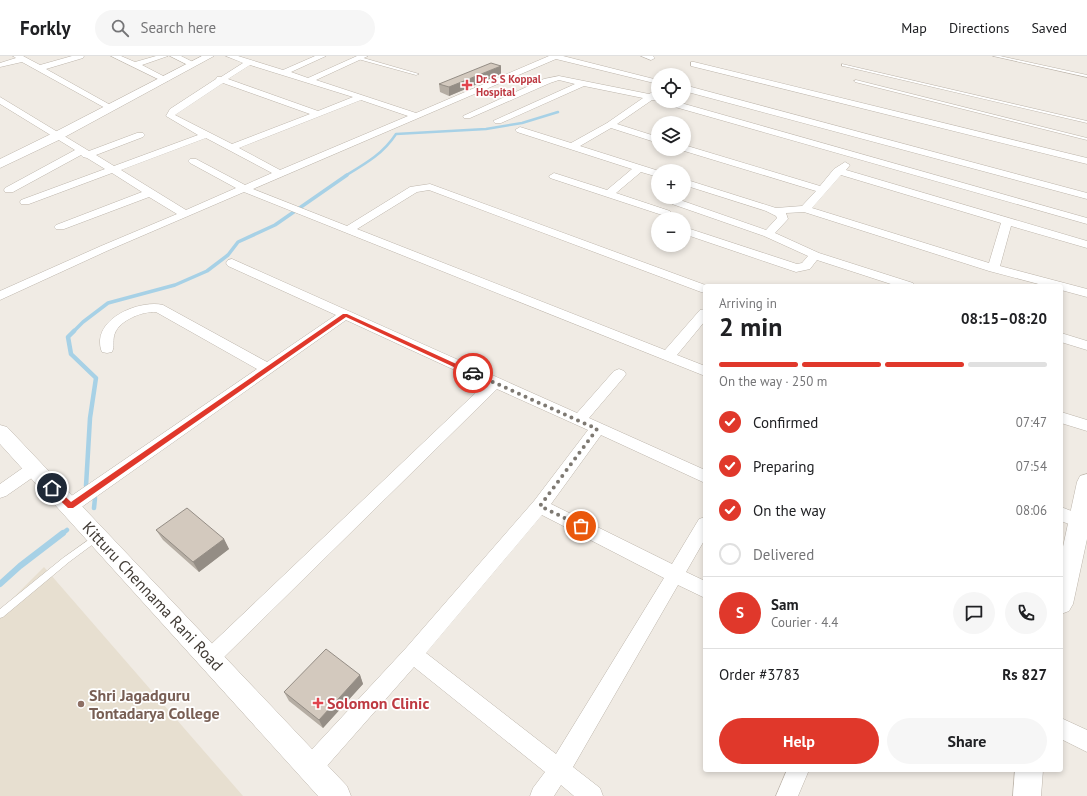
<!DOCTYPE html>
<meta charset="utf-8">
<style>
:root{--surface:#fff;--page:#f6f6f6;--text:#202124;--muted:#757577;--line:#e0e0e0;--accent:#e0382b}
body{margin:0;font-family:"PT Sans",sans-serif;background:var(--page);color:var(--text);height:100vh;display:flex;flex-direction:column;font-size:15px;white-space:nowrap}
*{box-sizing:border-box;margin:0}
p{font-size:13px;color:var(--muted)}
.icon{flex:none;width:22px;height:22px;fill:none;stroke:currentColor;stroke-width:2;stroke-linecap:round;stroke-linejoin:round}
.map{position:relative;flex:1;overflow:hidden}
.sheet{position:absolute;left:703px;top:228px;width:360px;height:488px;display:flex;flex-direction:column;background:var(--surface);border-radius:4px;box-shadow:0 2px 6px #0003}
.sheet>*{flex:none}
.tools{position:absolute;left:651px;top:12px;display:grid;gap:8px}
.tools a{display:grid;place-items:center;width:40px;height:40px;border-radius:50%;background:var(--surface);box-shadow:0 2px 6px #0003;font-size:20px}
.pin{position:absolute;display:grid;place-items:center;width:34px;height:34px;color:#fff;margin:-17px;border:2px solid #fff;border-radius:50%;box-shadow:0 1px 4px #0007}
.courier{position:absolute;display:grid;place-items:center;width:40px;height:40px;margin:-20px;border:3px solid #e0382b;border-radius:50%;background:#fff;color:#222;box-shadow:0 1px 5px #0007}
.overview em{font-style:normal;font-weight:700}
.overview div{display:flex;flex-direction:column-reverse}
.overview{display:flex;align-items:center;justify-content:space-between;height:68px;padding:0 16px}
h1{font-size:26px;font-weight:700;line-height:30px}
.bar{display:grid;grid-template-columns:repeat(4,1fr);gap:6px 4px;align-content:center;height:48px;padding:0 16px}
.bar i{height:5px;border-radius:3px;background:var(--line)}
.bar .current{background:var(--accent)}
.bar p{grid-column:span 4}
.line{display:flex;align-items:center;gap:10px;padding:0 16px;border-top:1px solid var(--line)}
.line div{flex:1}
.round{display:grid;place-items:center;flex:none;width:42px;height:42px;border-radius:21px;background:var(--page)}
ol{padding:0 16px;list-style:none}
li{display:flex;align-items:center;gap:12px;height:44px}
li p{margin-inline-start:auto}
li .icon{padding:4px;border-radius:50%;background:var(--accent);color:#fff;stroke-width:4}
li:last-child{color:var(--muted)}
li i{width:22px;height:22px;border:2px solid var(--line);border-radius:50%}
.button{display:flex;gap:8px;margin-top:auto;padding:8px 16px}
.button a{flex:1;height:46px;border-radius:24px;background:var(--accent);color:#fff;font-size:16px;font-weight:700;line-height:46px;text-align:center}
.button a+a{background:var(--page);color:var(--text)}
header{display:flex;align-items:center;gap:24px;box-sizing:border-box;height:56px;padding:0 20px;background:var(--surface);border-bottom:1px solid var(--line)}
header strong{font-size:19px}
nav{display:flex;gap:22px;margin-inline-start:auto;font-size:14px}
.search{width:280px;height:36px;background:var(--page);display:flex;align-items:center;gap:10px;box-sizing:border-box;padding:0 14px;border-radius:22px;color:var(--muted);font-size:15px}
.map>svg:first-child{display:block}
.education{fill:#e7dfd0}
.lines{fill:none;stroke-linecap:round;stroke-linejoin:round}
.stream-far3{stroke:#a7d1e6;stroke-width:2.5}
.stream-far2{stroke:#a7d1e6;stroke-width:3.5}
.stream-far1{stroke:#a7d1e6;stroke-width:4.5}
.stream{stroke:#a7d1e6;stroke-width:6}
.service-casing{stroke:#bdb5ab;stroke-width:1}
.minor-casing{stroke:#bdb5ab;stroke-width:1}
.tertiary-casing{stroke:#bdb5ab;stroke-width:1}
.service{fill:#fff;fill-rule:evenodd}
.minor{fill:#fff;fill-rule:evenodd}
.tertiary{fill:#fff;fill-rule:evenodd}
.wall{fill:#b5ada3}
.shaded-wall{fill:#948d85}
.building{fill:#d3c9be;stroke:#948d85}
.route{fill:#e0382b}
.done{stroke:#7e7972;stroke-width:4;stroke-dasharray:0 7.2}
.health-dot{fill:#e0444e;stroke:#fff;stroke-width:1.5}
.education-dot{fill:#8d6e63;stroke:#fff;stroke-width:1.5}
.labels{text-anchor:middle;dominant-baseline:central;stroke-width:3.5;stroke-linejoin:round;paint-order:stroke}
.far-health-label{font-size:11px;font-weight:bold;fill:#be3a42;stroke:#fff;text-anchor:start}
.near-street-label{font-size:16px;fill:#413b35;stroke:#fff}
.near-education-label{font-size:16px;font-weight:bold;fill:#785e54;stroke:#fff;text-anchor:start}
.near-health-label{font-size:16px;font-weight:bold;fill:#be3a42;stroke:#fff;text-anchor:start}
</style>
<header>
<strong>Forkly</strong>
<div class="search"><svg class="icon" aria-label="search" viewBox="0 0 24 24"><circle cx="10" cy="10" r="6"/><path d="M15 15l6 6"/></svg>Search here</div>
<nav><a>Map</a><a>Directions</a><a>Saved</a></nav>
</header>
<div class="map">
<svg width="1087" height="740" viewBox="0 0 1087 740">
<rect width="100%" height="100%" fill="#f0ebe4"/>
<path class="education" d="M44,511l199,229h-243v-185z"/>
<g class="lines">
<path class="stream-far3" d="M345,120c20,-12 38,-22 51,-42l90,-5 36,-6 36,-11"/>
<path class="stream-far2" d="M73,276l10,-10 25,-19 67,-18 32,-14 21,-16 10,-13 37,-17 72,-50"/>
<path class="stream-far1" d="M74,275l-6,6 3,17 25,24 -6,40 -4,68
M94,452l1,-10
M62,478l5,-4"/>
<path class="stream" d="M0,528l20,-18 43,-33"/>
<g class="service-casing">
<path id="service" d="M993,0h7l87,19v2z
M358,1h2l59,17 -3,1 -58,-16z
M842,8l245,57v2l-244,-57h-1z
M856,24l231,58v2l-232,-58 -1,-1z
M97,478l3,1 1,2 -1,2 -31,23 -66,55 -3,1v-9l63,-51z"/>
</g>
<g class="minor-casing">
<path id="minor" d="M13,0h10l17,9 32,-9h12l-1,2 -37,11 68,38 -1,2h-6l-85,-47 -22,5v-4l16,-5z
M111,0h10l14,6 21,-6h12l-26,9 27,14 -1,2h-6z
M170,0h11l16,8 -4,2h-3z
M226,0h12l45,14 32,-14h11l-35,16 17,6 49,-22h11l-52,24 100,33 133,-57h14l95,24v4l-102,-25 -303,130 94,37 63,-39 20,-3 278,102h-3v7l-4,-1 -272,-102 -12,2 -60,37 308,121 35,-40 5,-1v12l-28,34 28,11v10l-461,-184 -135,58 -109,50v-9l101,-45 76,-32 -28,-17 -85,32h-8l-2,-2 2,-2 86,-33 -30,-19 -83,31h-8l-1,-2 1,-2 84,-31 -18,-11 -4,-1 -2,-2 -68,37h-8l-1,-2 1,-2 70,-38 -75,-46v-7l89,54 48,-18h6l2,2 -2,2 -47,18 18,11 84,-31 -32,-19 4,-7 46,-30 1,-2h4l22,-14zM250,9l103,32 -35,14 -90,-32zM223,27l87,31 -78,30 -57,-29zM361,44l47,16 -128,54 -41,-22zM206,82l66,35 -27,12 -49,-26h-6l-2,2 2,2 46,25 -50,22 -65,-40z
M641,0h12l2,2 -4,2z
M691,6h3l393,96v6l-396,-98z
M559,20l90,18 6,-3 3,1v9h16l413,117v6l-426,-121 -1,-2 -8,-1 -35,24 41,13v6l-47,-15 -31,18 79,25 -1,6 -17,-5 -25,21 54,18 1,2 -1,2h-8l-112,-37 -1,-2 5,-3 53,17 25,-21 -115,-37 -2,-2 5,-3 51,16 36,-20 36,-25 -59,-12 -83,37h-6l-2,-2 82,-37 -16,-4 -9,3 -80,35h-6l-1,-2 81,-37z
M684,29l403,108v6l-403,-108z
M684,89l136,41 14,-17 11,-7 5,3 -4,5 241,71v7l-76,-22 -11,40 87,23v8l-26,-7v-4h-15l-57,-15 -185,-59 -18,1 2,6 -13,14 44,20 94,30 2,3h-18l-80,-26 -7,9 -14,3 -112,-38v-7l113,37 5,-1 6,-7 -44,-20 -92,-32 -1,-2 5,-3 4,1 86,30 11,-12 -1,-2 -10,-5 -82,-26v-6l92,29 26,-2 14,-15 -135,-41 -1,-1h4zM841,119l160,48 -12,40 -177,-55z
M232,203l345,154 37,-42 5,-2 5,2 2,3 -2,3 -35,41 116,52v13l-104,-48 -50,69 121,60 27,-45 6,-2v22l-19,33 19,9v17l-27,-13 -105,182 27,21 3,8h-29l-13,-11 -7,11h-24l3,-8 12,-16 -131,-105 -95,108 -8,3 -8,-3 -3,-8 3,-8 103,-111 128,-147 54,-71 -91,-41 -280,275 -7,3 -7,-3 -3,-6 3,-6 282,-268 -139,-64 -270,191 -6,2 -6,-2 -2,-5 2,-5 193,-132 -101,-57c-13,-1 -36,8 -41,21 -3,7 0,13 -3,19l-5,1 -5,-1c-2,-4 -2,-8 -2,-12 2,-25 42,-40 63,-35l104,57 69,-47 -108,-49 -2,-3 2,-3zM542,459l122,63 -108,176 -130,-101z
M1061,277l26,8v9l-26,-8z
M1061,356l26,8v11l-26,-8z
M33,407l6,2 2,4 -2,4 -33,23 -6,2v-14l27,-19z
M1061,451l26,10v14l-26,-10z
M1061,662l26,12v22l-26,-13z
M787,714h22l-11,26h-22z"/>
</g>
<g class="tertiary-casing">
<path id="tertiary" d="M202,0h12l-153,83 -61,29v-9l53,-26z
M0,369l7,2 340,359 4,10h-33l-318,-352z
M1087,418v65l-14,65 -4,7 -8,3v-58l16,-74 3,-6z
M1015,714h28l-2,26h-28z"/>
</g>
<use href="#service" class="service"/>
<use href="#minor" class="minor"/>
<use href="#tertiary" class="tertiary"/>
</g>
<path class="wall" d="M501,18l-52,22 -9,-4 -1,-8z
M156,474l68,9 5,10 -30,23 -36,-32z
M360,619l3,9 -40,44 -34,-27 -5,-9z"/>
<path class="shaded-wall" d="M501,10v8l-52,22v-9z
M224,483l5,10 -30,23 -6,-10z
M360,619l3,9 -40,44 -4,-8z"/>
<path class="building" d="M491,7l10,3 -52,21 -10,-3z
M187,452l37,31 -31,23 -37,-32z
M326,593l34,26 -41,45 -35,-28z"/>
<path class="route" d="M343,258h4l129,59 -5,2 -125,-58 -273,191h-5l-19,-18v-4h5l17,16z"/>
<g class="lines">
<path class="done" d="M473,317l124,56 -57,77 41,20"/>
</g>
<g class="health-dot">
<path d="M465 23h4v4h4v4h-4v4h-4v-4h-4v-4h4z"/>
<path d="M316 641h4v4h4v4h-4v4h-4v-4h-4v-4h4z"/>
</g>
<circle class="education-dot" cx="81" cy="648" r="4"/>
<g class="labels">
<g class="far-health-label">
<text x="476" y="23">Dr. S S Koppal<tspan x="476" dy="13">Hospital</tspan></text>
</g>
<g class="near-street-label">
<text transform="translate(153 540) rotate(47)">Kitturu Chennama Rani Road</text>
</g>
<g class="near-education-label">
<text x="89" y="639">Shri Jagadguru<tspan x="89" dy="18">Tontadarya College</tspan></text>
</g>
<g class="near-health-label">
<text x="327" y="647">Solomon Clinic</text>
</g>
</g>
</svg>
<div class="tools">
<a><svg class="icon" aria-label="locate" viewBox="0 0 24 24"><circle cx="12" cy="12" r="6"/><path d="M12 2v4M12 18v4M2 12h4M18 12h4"/></svg></a>
<a><svg class="icon" aria-label="layers" viewBox="0 0 24 24"><path d="M12 4l9 5-9 5-9-5zM3 14l9 5 9-5"/></svg></a>
<a>+</a>
<a>−</a>
</div>
<div class="pin" style="left:581px;top:470px;background:#ea580c"><svg class="icon" aria-label="bag" viewBox="0 0 24 24"><path d="M5 8h14l-1 12H6zM9 8a3 3 0 0 1 6 0"/></svg></div>
<div class="pin" style="left:52px;top:432px;background:#1f2937"><svg class="icon" aria-label="home" viewBox="0 0 24 24"><path d="M3 11l9-7 9 7M6 9v11h12V9"/></svg></div>
<div class="courier" style="left:473px;top:317px"><svg class="icon" aria-label="car" viewBox="0 0 24 24"><path d="M5 17H2v-5l4-1 3-4h7l3 4 3 1v5h-3M9 17h6M6 11h13"/><circle cx="7" cy="17" r="2"/><circle cx="17" cy="17" r="2"/></svg></div>
<section class="sheet">
<div class="overview"><div><h1>2 min</h1><p>Arriving in</p></div><em>08:15–08:20</em></div>
<div class="bar"><i class="current"></i><i class="current"></i><i class="current"></i><i></i><p>On the way · 250 m</p></div>
<ol>
<li><svg class="icon" aria-label="check" viewBox="0 0 24 24"><path d="M5 12l5 5 9-10"/></svg>Confirmed<p>07:47</p></li>
<li><svg class="icon" aria-label="check" viewBox="0 0 24 24"><path d="M5 12l5 5 9-10"/></svg>Preparing<p>07:54</p></li>
<li><svg class="icon" aria-label="check" viewBox="0 0 24 24"><path d="M5 12l5 5 9-10"/></svg>On the way<p>08:06</p></li>
<li><i></i>Delivered</li>
</ol>
<div class="line" style="height:72px"><b class="round" style="background:var(--accent);color:#fff">S</b><div><b>Sam</b><p>Courier · 4.4</p></div><a class="round"><svg class="icon" aria-label="chat" viewBox="0 0 24 24"><path d="M4 5h16v11H9l-5 4z"/></svg></a><a class="round"><svg class="icon" aria-label="phone" viewBox="0 0 24 24"><path d="M5 4h4l2 5-3 2q2 4 5 5l2-3 5 2v4C11 20 4 13 5 4z"/></svg></a></div>
<div class="line" style="height:52px"><div>Order #3783</div><b>Rs 827</b></div>
<div class="button"><a>Help</a><a>Share</a></div>
</section>
</div>
